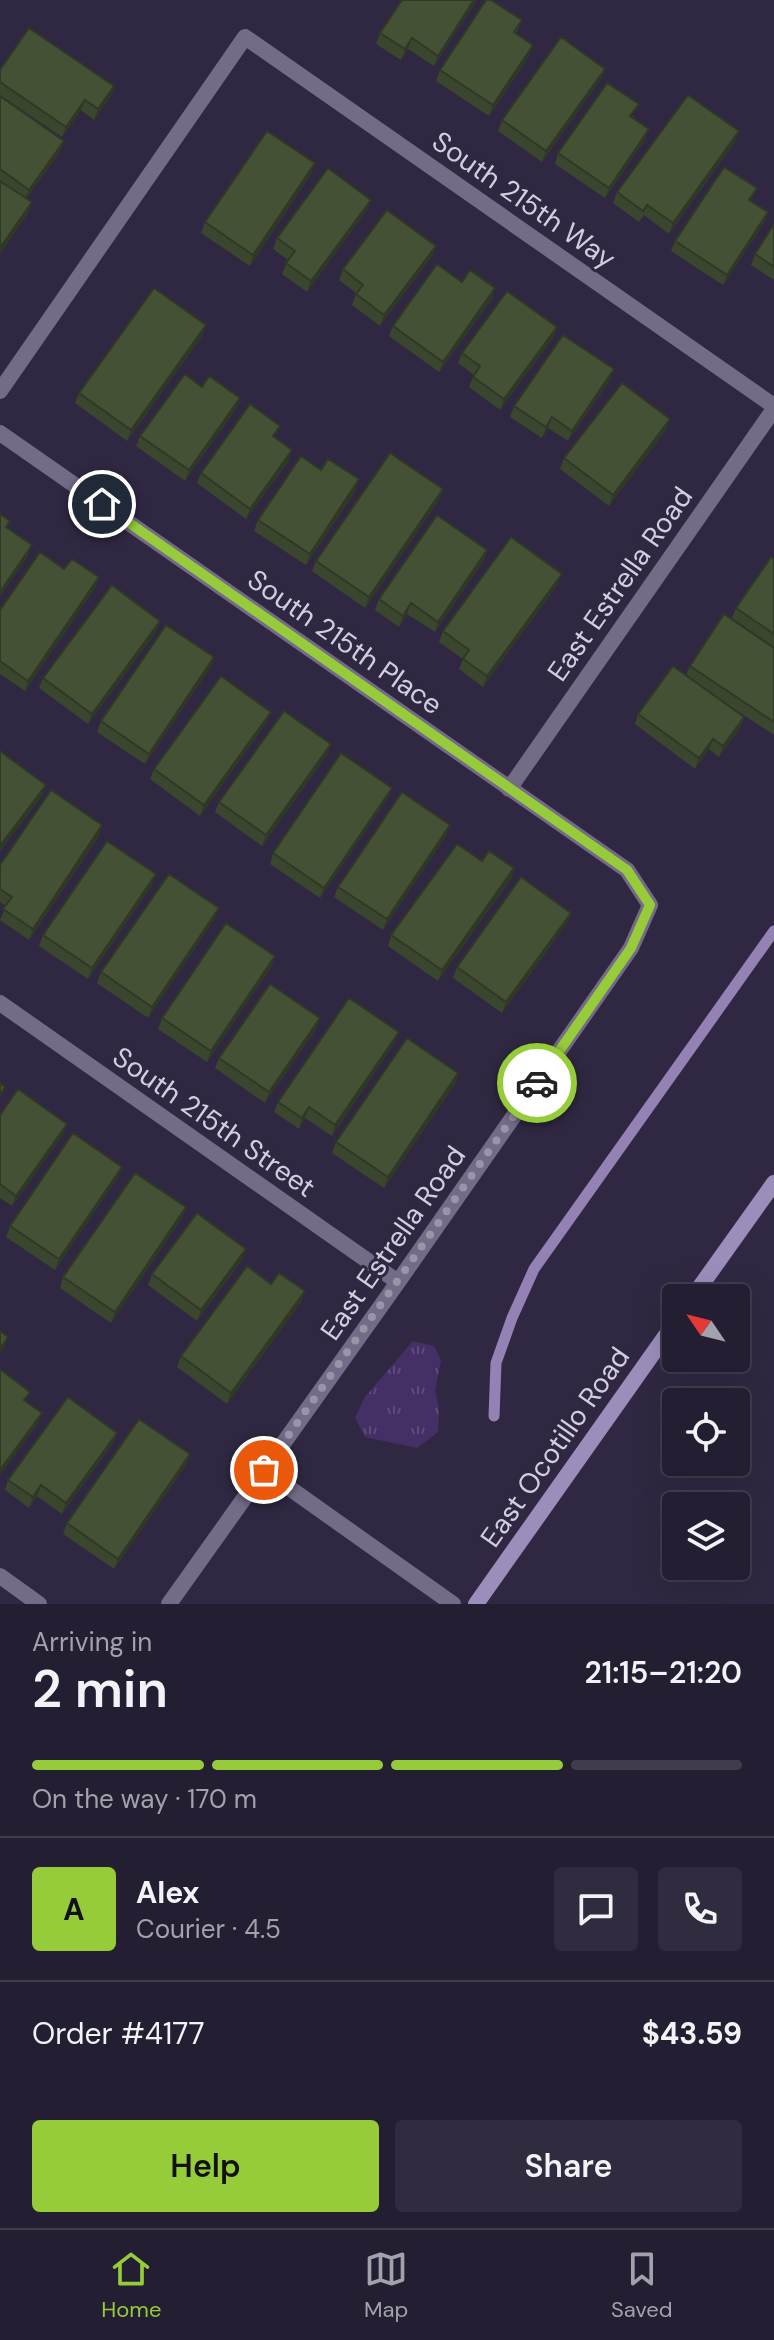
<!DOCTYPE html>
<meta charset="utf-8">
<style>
:root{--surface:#241e32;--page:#302b3e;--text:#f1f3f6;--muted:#a3a2ac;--line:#413c4d;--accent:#96cc3a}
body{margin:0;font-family:"DM Sans",sans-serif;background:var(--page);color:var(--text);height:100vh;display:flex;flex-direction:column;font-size:30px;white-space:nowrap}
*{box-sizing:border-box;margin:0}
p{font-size:26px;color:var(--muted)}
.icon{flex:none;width:44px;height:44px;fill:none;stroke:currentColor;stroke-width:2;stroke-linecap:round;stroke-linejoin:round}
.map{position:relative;height:1604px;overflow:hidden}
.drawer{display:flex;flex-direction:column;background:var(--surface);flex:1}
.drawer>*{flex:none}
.needle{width:52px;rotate:305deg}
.fabs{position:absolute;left:662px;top:1284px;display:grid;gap:16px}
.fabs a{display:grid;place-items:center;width:88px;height:88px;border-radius:8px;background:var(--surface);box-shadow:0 8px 32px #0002,0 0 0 2px var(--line);font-size:40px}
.pin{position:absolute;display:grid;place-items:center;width:68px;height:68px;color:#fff;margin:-34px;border:4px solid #fff;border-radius:50%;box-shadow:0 2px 8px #0007}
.courier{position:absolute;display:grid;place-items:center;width:80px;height:80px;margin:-40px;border:6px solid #96cc3a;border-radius:50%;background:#fff;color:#222;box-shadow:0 2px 10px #0007}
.summary em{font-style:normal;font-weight:600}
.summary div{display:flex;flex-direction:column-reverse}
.summary{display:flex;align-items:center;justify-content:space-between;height:136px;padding:0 32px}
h1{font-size:52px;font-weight:600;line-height:60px}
.bar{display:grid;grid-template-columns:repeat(4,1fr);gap:12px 8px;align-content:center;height:96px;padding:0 32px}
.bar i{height:10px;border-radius:6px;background:var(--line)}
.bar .active{background:var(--accent)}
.bar p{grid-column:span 4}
.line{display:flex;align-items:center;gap:20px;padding:0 32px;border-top:2px solid var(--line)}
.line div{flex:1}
.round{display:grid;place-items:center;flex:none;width:84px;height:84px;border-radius:8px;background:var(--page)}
.button{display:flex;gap:16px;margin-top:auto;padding:16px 32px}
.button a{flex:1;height:92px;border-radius:8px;background:var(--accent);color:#111;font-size:32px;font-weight:600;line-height:92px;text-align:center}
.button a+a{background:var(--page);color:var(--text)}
.tabs{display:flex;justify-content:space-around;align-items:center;height:112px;border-top:2px solid var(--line);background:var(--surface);font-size:22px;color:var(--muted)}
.tabs a{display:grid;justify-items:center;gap:4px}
.tabs .active{color:var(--accent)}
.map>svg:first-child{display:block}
.park{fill:url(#park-tufts)}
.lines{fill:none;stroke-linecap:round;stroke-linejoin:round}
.stream{stroke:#9382b3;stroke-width:11}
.street{stroke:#746b88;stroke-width:16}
.secondary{stroke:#9c8ebb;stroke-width:16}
.wall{fill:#3a462e}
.shaded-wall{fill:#303925}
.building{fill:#445135;stroke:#303925;stroke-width:2}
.done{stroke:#9a94a8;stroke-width:8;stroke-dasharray:0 14.4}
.route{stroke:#96cc3a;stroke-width:10}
.labels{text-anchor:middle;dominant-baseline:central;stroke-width:6;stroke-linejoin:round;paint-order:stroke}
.street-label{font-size:28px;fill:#d3cedf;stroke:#302842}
</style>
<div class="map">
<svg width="774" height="1604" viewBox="0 0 774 1604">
<defs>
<pattern id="park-tufts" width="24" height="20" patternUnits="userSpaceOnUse" patternTransform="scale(2)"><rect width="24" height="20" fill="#442f66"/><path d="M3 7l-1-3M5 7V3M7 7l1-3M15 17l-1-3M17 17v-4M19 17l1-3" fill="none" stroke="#5e4c7b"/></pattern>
</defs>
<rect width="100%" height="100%" fill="#302842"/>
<path class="park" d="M413,1341l21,5 7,14 -6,31 4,17 -1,24 -21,16 -52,-11 -10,-19 10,-21z"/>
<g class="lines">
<path class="stream" d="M494,1416l2,-53 16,-45 22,-49 240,-338"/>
<path class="street" d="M0,391l245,-354 529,369
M0,433l627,437 23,35 -19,43 -233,334 -229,322
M509,789l265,-380
M0,1003l398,279
M264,1470l189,134
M0,1576l39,28"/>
<path class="secondary" d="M692,1298l82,-115
M476,1604l200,-283"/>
</g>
<path class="wall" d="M477,0l-43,66 -26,-17 -7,11 -25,-16 4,-11z
M522,20l-6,14 17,11 -4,11 -40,60 -53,-35 4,-11z
M605,69l-4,10 -59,83 -44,-31 4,-11z
M0,70l114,16 -4,11 -16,23 -13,-10 -19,27 -62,-42z
M0,96l60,56 -34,47 2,14 -28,41z
M635,115l-3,3 13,22 -40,58 -50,-34 3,-11z
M735,142l-66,92 -25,-19 -5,7 -26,-19 4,-11z
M315,163l-4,11 -61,92 -49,-33 4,-11z
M753,199l-2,2 13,22 -41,62 -52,-34 4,-10z
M371,200l-4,10 -60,82 -25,-18 6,-14 -15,-11 4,-11z
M774,224v56l-23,-15 4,-11z
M436,246l-4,10 -52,70 -28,-21 4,-12 -17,-13 4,-11z
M462,282l33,6 -3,11 -53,73 -50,-36 4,-10z
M206,325l-4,11 -75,105 -52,-38 4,-10z
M557,327l-4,11 -53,72 -31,-23 5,-12 -16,-12 4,-10z
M610,380l-42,61 -20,-13 -6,10 -32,-21 4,-11z
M202,387l38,11 -4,11 -51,72 -49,-35 4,-10z
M666,430l-57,76 -49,-37 4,-11z
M275,438l14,23 -43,58 -49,-36 4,-10z
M356,490l-50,75 -52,-34 4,-11z
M439,500l-74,108 -53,-37 4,-10z
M487,550l-3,10 -49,72 -28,-18 -8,13 -24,-17 4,-11z
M774,559v88l-42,-29 4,-10z
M64,569l35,8 -4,11 -70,103 -25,-17v-64z
M558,584l-75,103 -24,-18 4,-10 -24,-17 4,-11z
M156,632l-68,92 -49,-36 4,-10z
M774,648v87l-56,-37 26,19 -4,11 -21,29 -10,-8 -14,20 -60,-45 3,-10 48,-39 4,-9z
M214,657l-4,11 -65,96 -48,-32 4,-11z
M267,722l-67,94 -50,-37 4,-10z
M331,744l-4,11 -65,91 -47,-34 4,-10z
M392,788l-4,10 -68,100 -50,-34 3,-11z
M450,825l-4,11 -63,94 -49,-33 4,-10z
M99,836l-70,104 -29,-20 6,-14 -6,-4v-37z
M482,861l32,7 -3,11 -73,102 -50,-35 3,-11z
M152,885l-64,94 -49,-33 4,-11z
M571,913l-4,10 -65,90 -49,-35 4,-11z
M215,918l-67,100 -51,-35 4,-11z
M275,956l-4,11 -64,95 -49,-33 4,-11z
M316,1029l-51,74 -50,-35 4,-10z
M399,1032l-4,10 -63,94 -27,-18 -6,11 -25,-17 4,-10z
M458,1073l-3,11 -71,104 -52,-35 4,-11z
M0,1115l63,20 -51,71 -12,-8z
M118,1177l-63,93 -49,-33 4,-11z
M186,1207l-4,11 -71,105 -51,-35 3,-11z
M242,1260l-45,61 -49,-36 4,-11z
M271,1284l34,7 -4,11 -74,102 -50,-37 4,-11z
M117,1433l-4,10 -51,71 -25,-18 -8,12 -24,-18 3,-10z
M190,1454l-4,11 -72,104 -51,-35 4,-11z"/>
<path class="shaded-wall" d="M474,0h3l-43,66 4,-10z
M412,38l-4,11 -7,11 4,-11z
M533,45l-4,11 -40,60 4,-11z
M605,69l-4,10 -59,83 4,-11z
M114,86l-4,11 -16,23 4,-11z
M85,100l-4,10 -19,27 4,-10z
M649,129l-4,11 -40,58 4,-10z
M739,131l-4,11 -66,92 4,-11z
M64,141l-4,11 -35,48 4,-10z
M315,163l-4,11 -61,92 3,-11z
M371,200l-4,10 -60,82 4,-11z
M32,202l-4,11 -28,41v-6z
M768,212l-4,11 -41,62 4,-10z
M436,246l-4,10 -52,70 4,-11z
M495,288l-3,11 -53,73 4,-10z
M206,325l-4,11 -75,105 4,-11z
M557,327l-4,11 -53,72 4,-11z
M614,369l-4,11 -42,61 4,-10z
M240,398l-4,11 -51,72 4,-11z
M552,417l-4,11 -6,10 4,-11z
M670,419l-4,11 -57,76 4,-11z
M292,450l-3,11 -43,58 4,-10z
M359,479l-3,11 -50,75 4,-11z
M443,489l-4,11 -74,108 4,-11z
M32,545l-4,11 -28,41v-5z
M487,550l-3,10 -49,72 3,-10z
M562,574l-4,10 -75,103 4,-11z
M99,577l-4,11 -70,103 3,-10z
M411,603l-4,11 -8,13 4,-11z
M160,621l-4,11 -68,92 4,-10z
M214,657l-4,11 -65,96 4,-10z
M271,712l-4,10 -67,94 4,-11z
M744,717l-4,11 -21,29 4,-11z
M713,739l-4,10 -14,20 4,-11z
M331,744l-4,11 -65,91 4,-11z
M46,785l-4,11 -42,56v-6z
M392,788l-4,10 -68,100 4,-10z
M102,825l-3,11 -70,104 4,-11z
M450,825l-4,11 -63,94 4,-11z
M514,868l-3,11 -73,102 4,-11z
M156,874l-4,11 -64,94 4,-11z
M219,908l-4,10 -67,100 4,-11z
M571,913l-4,10 -65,90 4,-11z
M275,956l-4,11 -64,95 4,-11z
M320,1018l-4,11 -51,74 4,-11z
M399,1032l-4,10 -63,94 3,-11z
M458,1073l-3,11 -71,104 4,-11z
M309,1107l-4,11 -6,11 3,-11z
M67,1124l-4,11 -51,71 4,-10z
M122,1167l-4,10 -63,93 4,-11z
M186,1207l-4,11 -71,105 4,-11z
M246,1249l-4,11 -45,61 4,-11z
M305,1291l-4,11 -74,102 4,-11z
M8,1337l-4,11 -4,6v-5z
M42,1413l-4,11 -38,51v-5z
M117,1433l-4,10 -51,71 4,-11z
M190,1454l-4,11 -72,104 4,-10z
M41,1485l-4,11 -8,12 4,-11z"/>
<path class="building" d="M402,0h72l-36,56 -26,-18 -7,11 -25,-16z
M486,0h5l31,20 -8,12 19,13 -40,60 -53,-35z
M29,28l85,58 -16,23 -13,-9 -19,27 -66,-45v-12z
M561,37l44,32 -59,82 -44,-31z
M607,83l32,21 -9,12 19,13 -40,59 -51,-35z
M688,95l51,36 -66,92 -26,-18 -4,6 -26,-19z
M0,96l64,45 -35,49 -29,-21z
M267,131l48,32 -62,92 -48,-33z
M724,167l33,21 -8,12 19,12 -41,63 -52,-34z
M328,168l43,32 -60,81 -25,-18 9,-12 -18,-13z
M0,181l32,21 -32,46z
M387,210l49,36 -52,69 -28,-21 7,-9 -20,-16z
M774,224v43l-19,-13z
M437,264l25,18 8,-12 25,18 -52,74 -50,-36z
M154,288l52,37 -75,105 -52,-37z
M507,291l50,36 -53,72 -31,-22 7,-11 -18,-13z
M563,335l51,34 -42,62 -20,-14 -6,10 -32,-21z
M185,374l17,13 7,-11 31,22 -51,72 -49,-34z
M622,383l48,36 -57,76 -49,-37z
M250,404l30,22 -7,10 19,14 -42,59 -49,-36z
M390,453l53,36 -74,108 -53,-36z
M301,456l20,14 7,-11 31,20 -49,75 -52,-34z
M0,514l10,7 -4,6 26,18 -32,47z
M437,515l50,35 -49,72 -27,-19 -8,13 -24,-17z
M511,537l51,37 -75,102 -24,-17 6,-9 -26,-19z
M40,552l24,17 8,-10 27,18 -71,104 -28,-20v-51z
M771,557l3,2v75l-38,-26z
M112,585l48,36 -68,93 -49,-36z
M724,614l50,34v74l-84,-56z
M166,625l48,32 -65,97 -48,-33z
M673,666l71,51 -21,29 -10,-7 -14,19 -61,-44z
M221,676l50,36 -67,93 -50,-36z
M284,711l47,33 -65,91 -47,-33z
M0,751l46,34 -46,61z
M341,753l51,35 -68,100 -51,-35z
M51,790l51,35 -69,104 -30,-20 9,-12 -12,-8v-24z
M402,792l48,33 -63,94 -49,-32z
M107,841l49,33 -64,94 -49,-33z
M457,844l25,17 7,-10 25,17 -72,102 -51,-35z
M169,874l50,34 -67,99 -51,-35z
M521,877l50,36 -65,89 -49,-35z
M226,923l49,33 -64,95 -49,-33z
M270,984l50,34 -51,74 -50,-34z
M349,998l50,34 -64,93 -26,-18 -7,11 -24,-16z
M407,1038l51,35 -70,104 -52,-35z
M0,1083l5,4 -5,8z
M18,1089l49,35 -51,72 -16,-12v-69z
M73,1133l49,34 -63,92 -49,-33z
M135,1173l51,34 -71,105 -52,-35z
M197,1213l49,36 -45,61 -49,-36z
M247,1266l24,18 8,-11 26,18 -74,102 -50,-37z
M0,1331l8,6 -8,12z
M0,1369l30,23 -6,8 18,13 -42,57z
M68,1397l49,36 -51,70 -25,-18 -8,12 -25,-17z
M139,1419l51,35 -72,105 -51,-36z"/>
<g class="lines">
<path class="done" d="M264,1470l273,-387"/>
<path class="route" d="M102,504l525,366 23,35 -19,43 -94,135"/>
</g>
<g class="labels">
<g class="street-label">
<text transform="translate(524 200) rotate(35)">South 215th Way</text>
<text transform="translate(620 584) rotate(-55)">East Estrella Road</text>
<text transform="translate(345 642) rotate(35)">South 215th Place</text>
<text transform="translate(214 1122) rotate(35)">South 215th Street</text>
<text transform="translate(393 1243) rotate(-55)">East Estrella Road</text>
<text transform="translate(555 1447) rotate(-55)">East Ocotillo Road</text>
</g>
</g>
</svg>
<div class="fabs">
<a><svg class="needle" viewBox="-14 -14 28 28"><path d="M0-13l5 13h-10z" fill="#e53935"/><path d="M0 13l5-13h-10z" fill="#a3a2ac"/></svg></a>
<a><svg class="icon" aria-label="locate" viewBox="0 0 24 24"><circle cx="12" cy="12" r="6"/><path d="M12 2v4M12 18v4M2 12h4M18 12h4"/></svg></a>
<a><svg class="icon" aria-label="layers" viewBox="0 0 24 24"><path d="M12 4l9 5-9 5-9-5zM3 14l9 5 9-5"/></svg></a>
</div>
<div class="pin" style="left:264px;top:1470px;background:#ea580c"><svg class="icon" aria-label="bag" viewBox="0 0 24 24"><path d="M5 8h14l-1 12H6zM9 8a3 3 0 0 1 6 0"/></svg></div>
<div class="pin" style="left:102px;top:504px;background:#1f2937"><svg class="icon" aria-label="home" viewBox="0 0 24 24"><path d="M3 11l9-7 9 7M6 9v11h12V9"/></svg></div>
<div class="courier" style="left:537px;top:1083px"><svg class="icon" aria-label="car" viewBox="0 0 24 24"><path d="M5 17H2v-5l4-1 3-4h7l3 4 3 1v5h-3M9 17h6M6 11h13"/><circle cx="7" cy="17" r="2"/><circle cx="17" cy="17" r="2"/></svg></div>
</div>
<section class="drawer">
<div class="summary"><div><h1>2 min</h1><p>Arriving in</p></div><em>21:15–21:20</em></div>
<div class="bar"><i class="active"></i><i class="active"></i><i class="active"></i><i></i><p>On the way · 170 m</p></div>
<div class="line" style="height:144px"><b class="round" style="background:var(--accent);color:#111">A</b><div><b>Alex</b><p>Courier · 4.5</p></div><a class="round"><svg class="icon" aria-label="chat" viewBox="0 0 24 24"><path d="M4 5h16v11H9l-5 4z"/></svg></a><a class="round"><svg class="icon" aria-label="phone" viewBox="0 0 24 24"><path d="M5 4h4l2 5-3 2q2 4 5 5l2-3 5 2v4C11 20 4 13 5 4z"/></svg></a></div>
<div class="line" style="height:104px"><div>Order #4177</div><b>$43.59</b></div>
<div class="button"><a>Help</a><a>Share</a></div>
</section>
<nav class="tabs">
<a class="active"><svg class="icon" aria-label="home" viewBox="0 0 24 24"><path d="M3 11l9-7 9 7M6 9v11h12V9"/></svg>Home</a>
<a><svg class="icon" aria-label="map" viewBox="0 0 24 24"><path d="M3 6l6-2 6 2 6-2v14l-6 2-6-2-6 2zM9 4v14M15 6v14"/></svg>Map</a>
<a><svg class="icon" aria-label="saved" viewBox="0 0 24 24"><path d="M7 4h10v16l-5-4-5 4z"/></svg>Saved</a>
</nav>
